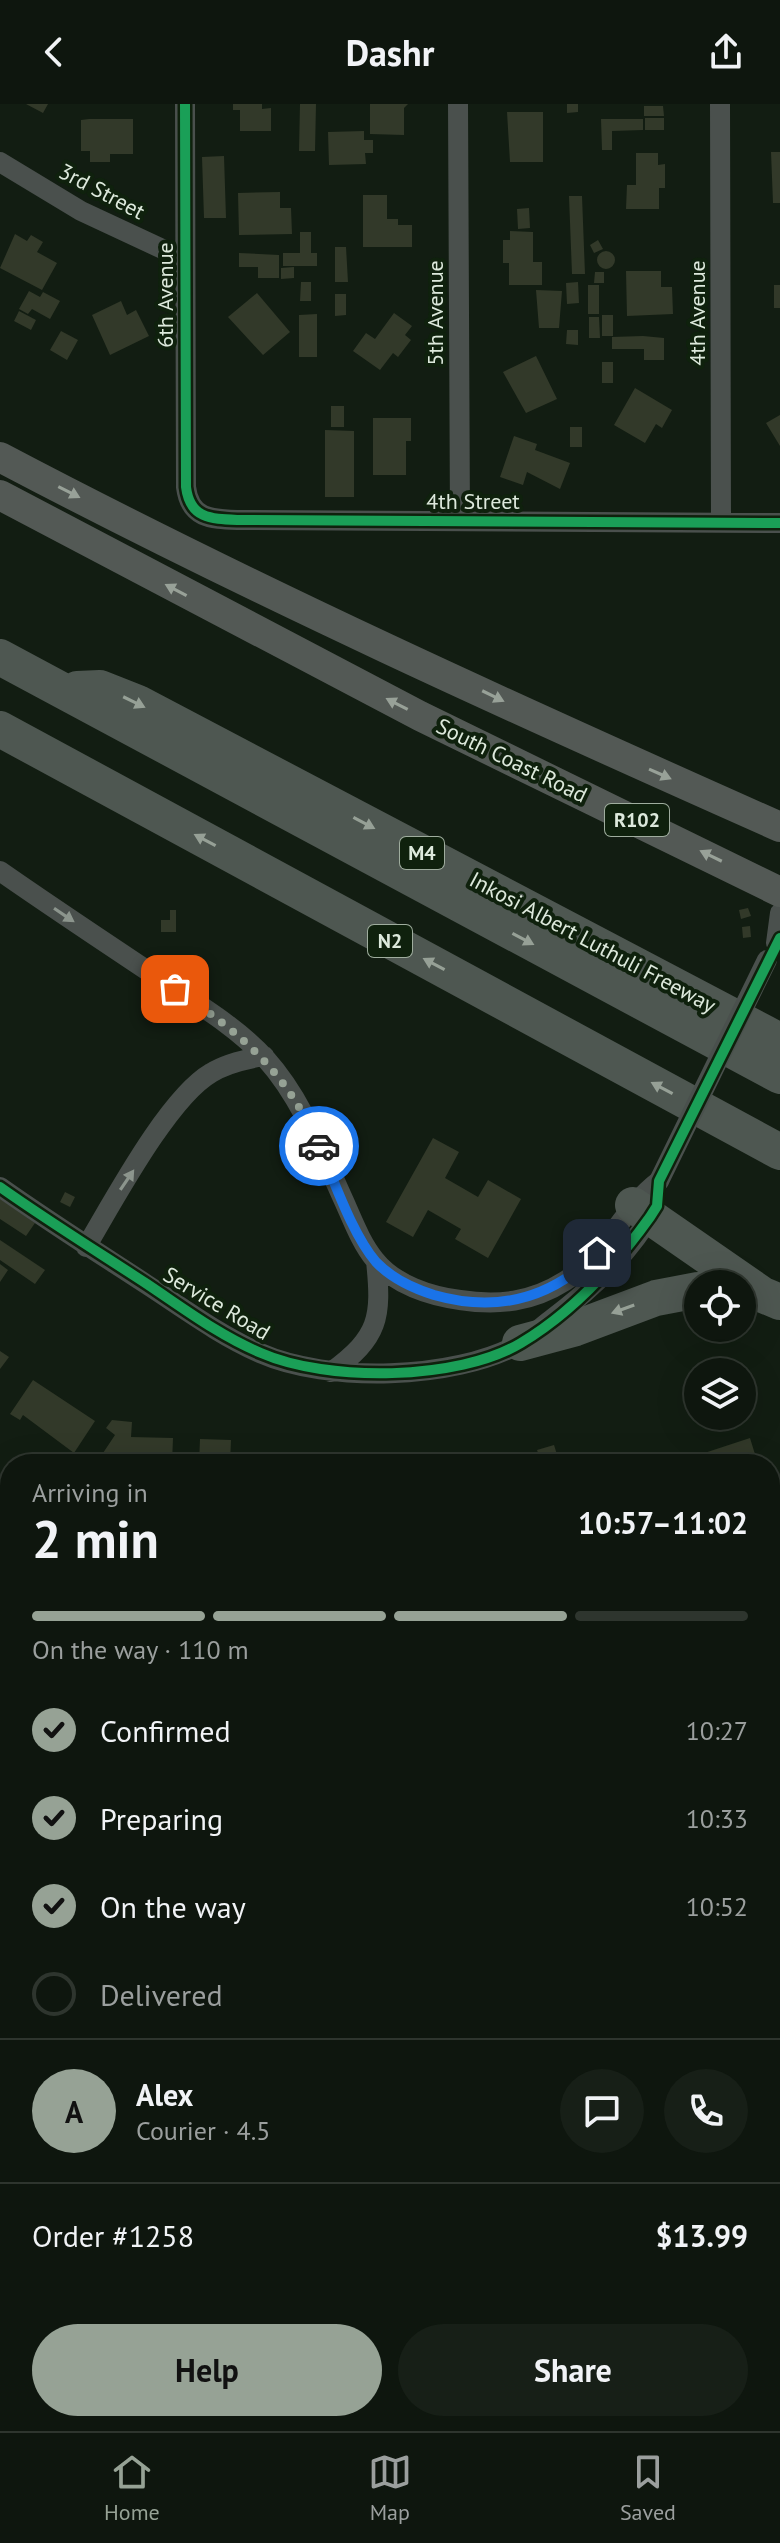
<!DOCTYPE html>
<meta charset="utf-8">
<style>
:root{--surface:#0e160e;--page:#171f17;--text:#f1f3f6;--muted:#9b9f9e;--line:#2e352e;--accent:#96a295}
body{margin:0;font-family:"PT Sans",sans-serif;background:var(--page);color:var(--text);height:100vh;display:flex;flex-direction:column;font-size:30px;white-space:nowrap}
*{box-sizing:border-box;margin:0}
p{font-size:26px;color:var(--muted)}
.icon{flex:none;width:44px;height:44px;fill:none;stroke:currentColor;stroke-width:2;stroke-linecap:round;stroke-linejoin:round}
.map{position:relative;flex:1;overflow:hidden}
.panel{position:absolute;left:0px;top:1350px;width:780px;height:978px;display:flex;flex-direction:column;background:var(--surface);border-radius:32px 32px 0 0;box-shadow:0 8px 32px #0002,0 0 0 2px var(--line)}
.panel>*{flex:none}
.tools{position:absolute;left:684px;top:1166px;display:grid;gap:16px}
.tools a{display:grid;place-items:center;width:72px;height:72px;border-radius:50%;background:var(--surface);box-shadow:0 8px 32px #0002,0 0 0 2px var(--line);font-size:40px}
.pin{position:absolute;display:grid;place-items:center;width:68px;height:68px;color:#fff;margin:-34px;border-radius:16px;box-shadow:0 4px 12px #0006}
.courier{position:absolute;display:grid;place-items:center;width:80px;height:80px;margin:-40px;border:6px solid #1a73e8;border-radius:50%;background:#fff;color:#222;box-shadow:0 2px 10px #0007}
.summary em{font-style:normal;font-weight:700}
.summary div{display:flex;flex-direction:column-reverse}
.summary{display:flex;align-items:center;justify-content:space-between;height:136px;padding:0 32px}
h1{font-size:52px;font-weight:700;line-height:60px}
.bar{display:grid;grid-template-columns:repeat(4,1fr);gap:12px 8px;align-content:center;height:96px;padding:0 32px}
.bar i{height:10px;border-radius:6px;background:var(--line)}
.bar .current{background:var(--accent)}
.bar p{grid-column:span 4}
.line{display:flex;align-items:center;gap:20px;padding:0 32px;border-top:2px solid var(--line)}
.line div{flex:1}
.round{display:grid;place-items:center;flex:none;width:84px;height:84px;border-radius:42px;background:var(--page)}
ol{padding:0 32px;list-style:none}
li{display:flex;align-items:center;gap:24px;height:88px}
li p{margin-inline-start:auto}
li .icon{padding:8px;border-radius:50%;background:var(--accent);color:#111;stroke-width:4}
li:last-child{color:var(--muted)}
li i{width:44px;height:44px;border:4px solid var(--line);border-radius:50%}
.button{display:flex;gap:16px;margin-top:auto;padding:16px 32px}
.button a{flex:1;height:92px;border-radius:48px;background:var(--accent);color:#111;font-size:32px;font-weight:700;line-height:92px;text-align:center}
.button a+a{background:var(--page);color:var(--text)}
header{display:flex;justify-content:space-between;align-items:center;height:104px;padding:0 32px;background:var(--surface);font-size:36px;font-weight:700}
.tabs{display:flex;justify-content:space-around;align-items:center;height:112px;border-top:2px solid var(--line);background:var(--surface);font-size:22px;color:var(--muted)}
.tabs a{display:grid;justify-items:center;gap:4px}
.tabs .current{color:var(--accent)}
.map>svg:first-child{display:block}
.built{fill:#10260f}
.building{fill:#323929}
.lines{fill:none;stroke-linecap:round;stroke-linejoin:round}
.street{stroke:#4a504d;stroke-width:20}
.primary{stroke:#535955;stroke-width:30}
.highway{stroke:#4e5751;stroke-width:36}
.street-bridge{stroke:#4a504d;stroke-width:20}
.cycleway-casing{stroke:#0f210d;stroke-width:15}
.cycleway{stroke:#1a9f57;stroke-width:10}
.oneway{fill:#98a198}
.oneway2{fill:#96a096}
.oneway3{fill:#8c958d}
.done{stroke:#96a295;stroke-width:8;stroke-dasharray:0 14.4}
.route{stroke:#1a73e8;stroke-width:10}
.labels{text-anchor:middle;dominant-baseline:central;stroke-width:8;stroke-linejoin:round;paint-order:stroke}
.shield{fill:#0f210d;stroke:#9fad9e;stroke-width:2}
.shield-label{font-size:20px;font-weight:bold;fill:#dde9dc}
.street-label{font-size:22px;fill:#dde9dc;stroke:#0f210d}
</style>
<header><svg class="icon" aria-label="back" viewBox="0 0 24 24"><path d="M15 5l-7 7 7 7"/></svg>Dashr<svg class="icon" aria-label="share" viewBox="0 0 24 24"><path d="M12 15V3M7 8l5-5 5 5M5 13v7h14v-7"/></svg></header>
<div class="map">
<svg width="780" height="2327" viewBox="0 0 780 2327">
<rect width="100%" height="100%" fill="#121d12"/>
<path class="built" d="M0,1476l10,7v142l-10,15z
M0,1784l10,7v527h476l7,9h-493z"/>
<path class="building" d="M26,0h22l-5,9z
M233,0h29v5l9,-1v23h-31v-21h-7z
M300,0h16l-1,47h-16z
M370,0h38l-4,4v27l-34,-1z
M567,0h11v8l-11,1z
M644,2h19l1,10h-20z
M507,8h36v50h-33z
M645,14h19v12h-19z
M89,15h44v35h-23v8h-20v-11h-9v-31z
M601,15h42v11l-31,1v19h-10z
M364,27v9h9v13h-8l1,11 -37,1 -1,-33z
M771,48h9v51h-7z
M636,49h22v12l7,-1v24h-6v21h-33l1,-24h9z
M224,52l2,62h-22l-2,-61z
M280,88v16h11l1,26 -53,1 -1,-42z
M363,91h24v24h11v6h14v22h-49z
M569,92h13l3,78h-13z
M529,104l1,20 -12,1 -1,-20z
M510,127l23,1v30h9v23h-33v-22h-6v-23h7z
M300,128h11v21h6v13h-34v-13h17z
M15,130l12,7 4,-6 12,7 -6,10 20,11 -15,27 -42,-22z
M598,136l5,9 -9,4 -4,-8z
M335,143h11l2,35h-13z
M597 156a9 9 0 1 1 18 0a9 9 0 1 1-18 0Z
M239,149l40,2v23h-21v-11h-19z
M294,163v11l-13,1v-11z
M626,167h35v16h11l1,27 -46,2z
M595,168h9v11h-10z
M301,178h10v19h-11z
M578,178l1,21 -12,1 -1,-21z
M588,181h11v29h-11z
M774,181h6v23h-6z
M536,186l26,1 -3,37h-20z
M29,187l11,6 3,-5 17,9 -10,18 -18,-10 -4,5 -9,-5z
M257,189l33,39 -27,23 -35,-38z
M335,190h11v21l-11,1z
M121,197l6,14 9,-5 13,26 -39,19 -18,-40z
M19,207l17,9 -5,10 -17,-9z
M394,209l18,13 -7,9 6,5 -13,17 -5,-4 -13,17 -27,-19 13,-18 9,6z
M317,210v43h-18v-42z
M602,211h11v21h-11z
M589,213h10l1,21h-11z
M567,226h11v15l-12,-1z
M61,227l17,9 -11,20 -17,-10z
M643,232l21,2v22h-20v-11h-32v-12z
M536,252l21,43 -31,14 -23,-41z
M602,258h11v21h-11z
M635,284l37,22 -10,18 -6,-4 -11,19 -31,-18z
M331,302h13v21h-13z
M780,311v31l-14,-23z
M373,314h38v23h-5v34h-33z
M570,323h12v20h-12z
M325,326l29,1v66h-29z
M514,332l23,8 -2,6 35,13 -10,26 -33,-17 -4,13 -23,-8z
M748,804l3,8 -10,3 -2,-9z
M170,806h6v22h-15v-12h9z
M750,822l1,11 -8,1 -1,-11z
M433,1034l26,14 -14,26 33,19 10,-17 33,19 -33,59 -33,-19 6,-10 -33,-19 -15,27 -27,-15z
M65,1088l10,5 -5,10 -10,-5z
M0,1095l35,24 -9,13 -26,-17z
M0,1136l45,30 -10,14 -35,-24z
M0,1160l8,6 -8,12z
M0,1247l9,6 -9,12z
M33,1276l62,41 -21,32 -51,-38 -3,5 -10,-6z
M112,1316l20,2 -1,15 42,1 -1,26h-71l4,-5 -4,-3 14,-21 -9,-7z
M750,1334l8,26h-84v-1z
M200,1335l31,1 -1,24h-31z
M554,1341l6,19h-18l-5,-14z
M329,1352l11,2 -1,6h-11z
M771,1398l9,29v65l-10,4z"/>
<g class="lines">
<path class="street" d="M185,0l1,383c4,32 25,32 53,33l541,3
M458,0l2,417
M720,0l1,418
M0,58l81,49 103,48
M0,767c53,37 106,72 160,108 36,24 76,47 106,80 36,40 56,94 78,142 9,20 17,42 31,59 20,25 55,36 85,40 38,6 72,2 105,-19 40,-25 57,-72 94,-100
M776,839l4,-30
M0,1083c48,34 97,65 146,97 37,24 73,51 114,69 68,30 193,27 259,-9 12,-7 23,-18 34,-26 41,-31 76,-64 102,-109
M86,1143c27,-45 82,-149 125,-174 16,-10 35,-14 53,-17
M331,1268c48,-35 51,-54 45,-111"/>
<path class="primary" d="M0,353c254,134 517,253 780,370
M0,391l420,221 360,176"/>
<path class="highway" d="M0,553l780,419
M77,585l23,-1 38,15 642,338
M0,625l780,423
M633,1101l130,90 17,7
M520,1239l56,-15 80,-30 42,-8"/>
<path class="street-bridge" d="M659,1077l108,-221"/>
<g class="cycleway-casing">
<path id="cycleway" d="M185,0l1,383c4,32 25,32 53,33l541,3
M0,1083c48,34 98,65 147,97 36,24 73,52 114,69 66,29 197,28 260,-10 52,-31 94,-77 129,-126l7,-11 2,-25 121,-243"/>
</g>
<use href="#cycleway" class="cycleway"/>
</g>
<defs><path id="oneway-solid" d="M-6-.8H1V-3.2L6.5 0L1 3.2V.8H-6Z" transform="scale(2)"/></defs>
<g class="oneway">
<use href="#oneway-solid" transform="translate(69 388) rotate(27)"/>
<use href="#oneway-solid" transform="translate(176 486) rotate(-152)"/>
<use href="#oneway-solid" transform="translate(493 592) rotate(26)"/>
<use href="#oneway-solid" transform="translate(397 600) rotate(-153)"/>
<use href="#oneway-solid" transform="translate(660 670) rotate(24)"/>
<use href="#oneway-solid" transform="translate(711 752) rotate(-154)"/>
</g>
<g class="oneway2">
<use href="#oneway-solid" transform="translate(134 598) rotate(26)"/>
<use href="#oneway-solid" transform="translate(364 719) rotate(28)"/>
<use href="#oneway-solid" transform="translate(205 736) rotate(-152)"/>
<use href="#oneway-solid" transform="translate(523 835) rotate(28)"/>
<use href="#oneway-solid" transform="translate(434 860) rotate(-152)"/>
<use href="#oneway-solid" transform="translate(662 984) rotate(-152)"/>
<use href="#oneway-solid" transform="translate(623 1205) rotate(160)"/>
</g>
<g class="oneway3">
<use href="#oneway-solid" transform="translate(64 811) rotate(34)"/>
<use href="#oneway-solid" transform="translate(127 1076) rotate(-56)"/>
</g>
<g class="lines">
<path class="done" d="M175,885c67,45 111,82 144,157"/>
<path class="route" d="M319,1042c15,34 33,88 57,116 16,17 36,26 58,33 63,18 117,4 163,-42"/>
</g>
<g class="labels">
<g class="shield">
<rect x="605" y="700" width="64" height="32" rx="6"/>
<rect x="400" y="733" width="44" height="32" rx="6"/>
<rect x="368" y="821" width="44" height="32" rx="6"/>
</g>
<g class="shield-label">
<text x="637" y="716">R102</text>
<text x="422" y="749">M4</text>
<text x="390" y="837">N2</text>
</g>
<g class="street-label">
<text transform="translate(102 87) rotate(28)">3rd Street</text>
<text transform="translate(165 191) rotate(-90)">6th Avenue</text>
<text transform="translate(435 209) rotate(-90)">5th Avenue</text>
<text transform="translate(697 209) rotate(-90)">4th Avenue</text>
<text x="473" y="397">4th Street</text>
<text transform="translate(512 656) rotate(26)">South Coast Road</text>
<text transform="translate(593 838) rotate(28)">Inkosi Albert Luthuli Freeway</text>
<text transform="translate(217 1199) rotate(31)">Service Road</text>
</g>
</g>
</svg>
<div class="tools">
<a><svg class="icon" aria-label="locate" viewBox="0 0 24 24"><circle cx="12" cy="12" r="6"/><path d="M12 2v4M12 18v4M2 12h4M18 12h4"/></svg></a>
<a><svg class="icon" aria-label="layers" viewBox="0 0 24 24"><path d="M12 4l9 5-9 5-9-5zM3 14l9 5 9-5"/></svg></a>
</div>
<div class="pin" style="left:175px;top:885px;background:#ea580c"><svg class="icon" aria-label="bag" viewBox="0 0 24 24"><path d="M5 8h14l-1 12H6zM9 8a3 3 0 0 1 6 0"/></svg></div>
<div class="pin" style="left:597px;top:1149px;background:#1f2937"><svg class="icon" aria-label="home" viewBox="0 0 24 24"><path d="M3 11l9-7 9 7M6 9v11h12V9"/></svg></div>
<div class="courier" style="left:319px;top:1042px"><svg class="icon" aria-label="car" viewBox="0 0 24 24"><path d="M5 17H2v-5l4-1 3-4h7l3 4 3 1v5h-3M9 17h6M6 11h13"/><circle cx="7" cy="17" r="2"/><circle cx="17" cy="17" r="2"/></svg></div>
<section class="panel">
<div class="summary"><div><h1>2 min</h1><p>Arriving in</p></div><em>10:57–11:02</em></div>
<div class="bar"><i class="current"></i><i class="current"></i><i class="current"></i><i></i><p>On the way · 110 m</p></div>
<ol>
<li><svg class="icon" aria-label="check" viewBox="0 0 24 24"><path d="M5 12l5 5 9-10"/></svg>Confirmed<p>10:27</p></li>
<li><svg class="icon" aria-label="check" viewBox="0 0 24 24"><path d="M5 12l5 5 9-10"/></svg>Preparing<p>10:33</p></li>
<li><svg class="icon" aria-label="check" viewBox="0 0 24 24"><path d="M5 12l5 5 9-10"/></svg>On the way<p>10:52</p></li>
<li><i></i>Delivered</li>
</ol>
<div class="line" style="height:144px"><b class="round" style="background:var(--accent);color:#111">A</b><div><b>Alex</b><p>Courier · 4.5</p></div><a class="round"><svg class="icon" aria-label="chat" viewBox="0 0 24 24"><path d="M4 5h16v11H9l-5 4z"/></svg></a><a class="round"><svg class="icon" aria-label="phone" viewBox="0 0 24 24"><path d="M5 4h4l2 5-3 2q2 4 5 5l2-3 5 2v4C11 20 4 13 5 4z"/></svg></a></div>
<div class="line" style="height:104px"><div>Order #1258</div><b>$13.99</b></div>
<div class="button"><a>Help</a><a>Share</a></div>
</section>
</div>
<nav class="tabs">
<a class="current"><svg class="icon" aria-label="home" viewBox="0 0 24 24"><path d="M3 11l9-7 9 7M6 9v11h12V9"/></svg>Home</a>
<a><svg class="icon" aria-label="map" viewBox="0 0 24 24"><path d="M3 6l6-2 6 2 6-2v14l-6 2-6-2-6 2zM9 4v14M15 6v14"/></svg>Map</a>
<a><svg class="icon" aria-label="saved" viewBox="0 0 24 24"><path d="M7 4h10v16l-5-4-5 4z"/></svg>Saved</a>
</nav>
